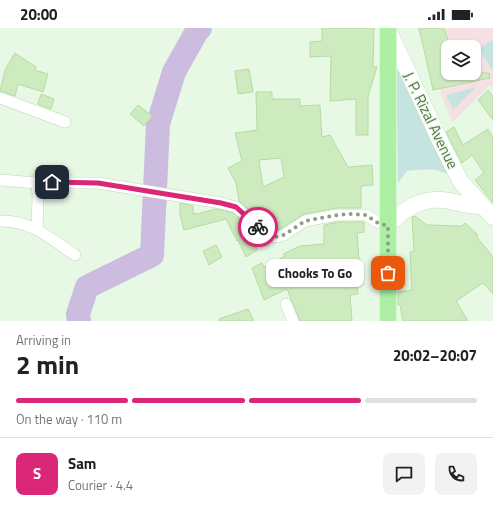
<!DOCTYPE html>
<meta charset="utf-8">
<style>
:root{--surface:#fff;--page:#f2f2f2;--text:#202124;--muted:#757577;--line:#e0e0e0;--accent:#db2777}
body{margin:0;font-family:"Titillium Web",sans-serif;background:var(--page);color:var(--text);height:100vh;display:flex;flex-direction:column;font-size:15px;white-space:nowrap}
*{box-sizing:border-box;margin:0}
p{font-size:13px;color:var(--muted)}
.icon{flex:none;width:22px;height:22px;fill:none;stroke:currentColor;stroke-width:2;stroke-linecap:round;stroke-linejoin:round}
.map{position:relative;height:293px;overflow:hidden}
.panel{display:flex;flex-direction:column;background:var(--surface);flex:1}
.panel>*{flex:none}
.tools{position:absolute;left:441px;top:12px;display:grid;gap:8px}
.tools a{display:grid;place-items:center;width:40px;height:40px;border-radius:8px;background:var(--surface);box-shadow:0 1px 3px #0004;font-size:20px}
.pin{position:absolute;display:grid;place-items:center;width:34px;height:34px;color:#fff;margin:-17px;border-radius:8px;box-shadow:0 2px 6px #0006}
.courier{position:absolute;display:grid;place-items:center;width:40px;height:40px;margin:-20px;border:3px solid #db2777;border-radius:50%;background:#fff;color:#222;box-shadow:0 1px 5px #0007}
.bubble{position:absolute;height:28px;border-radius:8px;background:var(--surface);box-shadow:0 1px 3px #0004;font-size:13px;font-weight:700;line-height:28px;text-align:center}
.overview em{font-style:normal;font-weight:700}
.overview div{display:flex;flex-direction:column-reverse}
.overview{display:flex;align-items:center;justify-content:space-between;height:68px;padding:0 16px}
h1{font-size:26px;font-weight:700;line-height:30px}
.bar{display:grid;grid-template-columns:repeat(4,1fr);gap:6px 4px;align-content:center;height:48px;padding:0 16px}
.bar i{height:5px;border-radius:3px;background:var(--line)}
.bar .selected{background:var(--accent)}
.bar p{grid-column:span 4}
.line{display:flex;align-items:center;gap:10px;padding:0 16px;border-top:1px solid var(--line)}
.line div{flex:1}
.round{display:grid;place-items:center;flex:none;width:42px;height:42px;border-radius:8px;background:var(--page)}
.status{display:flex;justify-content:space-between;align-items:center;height:28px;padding:0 20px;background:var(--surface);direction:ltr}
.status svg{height:11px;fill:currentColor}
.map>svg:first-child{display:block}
.education{fill:#f5e1e3;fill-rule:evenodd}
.green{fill:#c5e4e0}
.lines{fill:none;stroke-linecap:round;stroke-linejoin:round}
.river{stroke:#cbbce0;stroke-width:24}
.building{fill:#ceebbf;stroke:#b6dba2;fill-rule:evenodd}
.minor-casing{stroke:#c3d7bc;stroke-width:12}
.secondary-casing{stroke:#c5ddbd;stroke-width:17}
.primary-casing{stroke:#fff;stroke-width:18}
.minor{stroke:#fff;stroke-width:11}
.secondary{stroke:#fff;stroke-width:16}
.primary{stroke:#acefa5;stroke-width:17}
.done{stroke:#8b9f82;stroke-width:4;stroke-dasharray:0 7.2}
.route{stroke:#db2777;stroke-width:5}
.labels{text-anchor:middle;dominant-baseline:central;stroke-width:3;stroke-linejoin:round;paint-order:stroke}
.street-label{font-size:15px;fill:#596e4d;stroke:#ecfcea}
</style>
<div class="status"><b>20:00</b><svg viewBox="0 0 49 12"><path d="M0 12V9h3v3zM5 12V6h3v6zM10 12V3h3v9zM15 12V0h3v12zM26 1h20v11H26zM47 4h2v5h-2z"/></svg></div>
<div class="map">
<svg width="493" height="293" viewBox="0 0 493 293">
<rect width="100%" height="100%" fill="#e7f9e4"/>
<path class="education" d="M417,0h76v60l-3,-3 -38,38zM448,19h26v26h-26z"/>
<path class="green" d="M493,11v32l-14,-22z
M396,22l63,129c-7,-2 -13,-6 -20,-8 -11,-3 -22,-1 -32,0l-9,12z
M476,59l-23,23 -7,-15z"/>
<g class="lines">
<path class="river" d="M79,293l-1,-7 9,-27 65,-32 6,-131 16,-52 23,-41 3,-3"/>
</g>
<path class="building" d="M322,0h52l-1,39h4l-9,29v39h-12v-36l-26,2 1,-45 -21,1v-15l12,-1z
M419,0h25l6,19h-2v26h41l1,5 -57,12z
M15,25l21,14 -1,3 13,4 -5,18 -25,-8 -3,12 -15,-5 5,-21z
M249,41l4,23 -15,2 -3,-23z
M488,62l5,7v23l-15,-20z
M256,64h16v7h28v7l20,-1 2,32 8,-2 18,32 24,-2 1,20 -12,1v22h-25l-32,6 -24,15 -4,1 -5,-1 -32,-28 -3,-18 -8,-15 14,-7 -7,-28 22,-3zM281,130l3,19 -21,10 -4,-27z
M41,66l13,5 -3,10 -13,-5z
M138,77l14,11 -8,10 -14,-12z
M454,99l9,18 25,-16 5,9v65l-18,-23 9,-7 -12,-18 -10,8 -16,-31z
M180,175l13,3v8l3,-1 1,1 19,-5 17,4 30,27 -8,5 2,5 -11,7 -8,-17 -1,1 -11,-22 -42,11 -4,-15z
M415,188l12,9 35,1 3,-3 13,12 -2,1 17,21v37l-10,-11 -27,18 12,20h-65l-3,-16h-2v-13l14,-2 -2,-38 4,-1 -2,-34z
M338,194h26v10l-7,1 2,26h1v14h-5l3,21 -8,1 2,26h-52l-13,-32 -23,11 -12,-32 10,-5 2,4 21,-11 -2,-2 17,-8 24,-2v-19z
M216,217l6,12 -13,8 -6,-14z
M248,281l6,12h-35v-2z"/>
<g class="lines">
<g class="minor-casing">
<path id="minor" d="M0,70l65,24
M0,152l37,3h61l123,20 15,4 26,23 6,5 8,2 8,-2 21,-14 32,-6h29l11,7 11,4
M0,193c31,-1 51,18 75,34
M37,202l1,-34 -1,-13
M286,276l7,17"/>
</g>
<g class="secondary-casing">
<path id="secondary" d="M388,1l55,118 18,35 32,35
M388,198c13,-16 34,-28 54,-26 8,0 15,3 22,4 6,1 12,2 18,2"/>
</g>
<g class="primary-casing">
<path id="primary" d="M388,293v-293"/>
</g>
<use href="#minor" class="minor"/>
<use href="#secondary" class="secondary"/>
<use href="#primary" class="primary"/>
</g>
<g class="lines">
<path class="done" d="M258,199l10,8 8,2 8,-2 21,-14 32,-6 13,-1 16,1 10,7 12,4v47"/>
<path class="route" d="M52,154l46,1 123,20 15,4 22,20"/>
</g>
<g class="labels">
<g class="street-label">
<text transform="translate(431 92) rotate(64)">J. P. Rizal Avenue</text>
</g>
</g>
</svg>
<div class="tools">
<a><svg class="icon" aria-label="layers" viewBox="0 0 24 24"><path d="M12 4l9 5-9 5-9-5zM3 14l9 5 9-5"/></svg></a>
</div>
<div class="pin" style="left:388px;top:245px;background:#ea580c"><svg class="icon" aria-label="bag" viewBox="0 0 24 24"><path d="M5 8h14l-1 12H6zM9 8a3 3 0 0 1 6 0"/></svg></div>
<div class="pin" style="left:52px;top:154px;background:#1f2937"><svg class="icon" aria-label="home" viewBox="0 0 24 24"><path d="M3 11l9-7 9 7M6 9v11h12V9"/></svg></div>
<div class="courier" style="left:258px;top:199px"><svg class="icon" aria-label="bike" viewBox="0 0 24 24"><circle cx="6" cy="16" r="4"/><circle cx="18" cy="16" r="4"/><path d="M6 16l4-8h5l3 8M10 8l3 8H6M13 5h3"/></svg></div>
<div class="bubble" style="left:266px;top:231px;width:98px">Chooks To Go</div>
</div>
<section class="panel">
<div class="overview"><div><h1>2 min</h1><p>Arriving in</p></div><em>20:02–20:07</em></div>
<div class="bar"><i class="selected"></i><i class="selected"></i><i class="selected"></i><i></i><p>On the way · 110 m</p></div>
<div class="line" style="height:72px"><b class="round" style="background:var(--accent);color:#fff">S</b><div><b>Sam</b><p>Courier · 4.4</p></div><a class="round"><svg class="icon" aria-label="chat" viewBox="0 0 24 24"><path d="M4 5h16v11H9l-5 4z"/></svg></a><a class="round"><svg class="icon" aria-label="phone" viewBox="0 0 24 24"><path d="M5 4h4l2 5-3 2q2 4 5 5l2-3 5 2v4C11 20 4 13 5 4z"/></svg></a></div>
</section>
